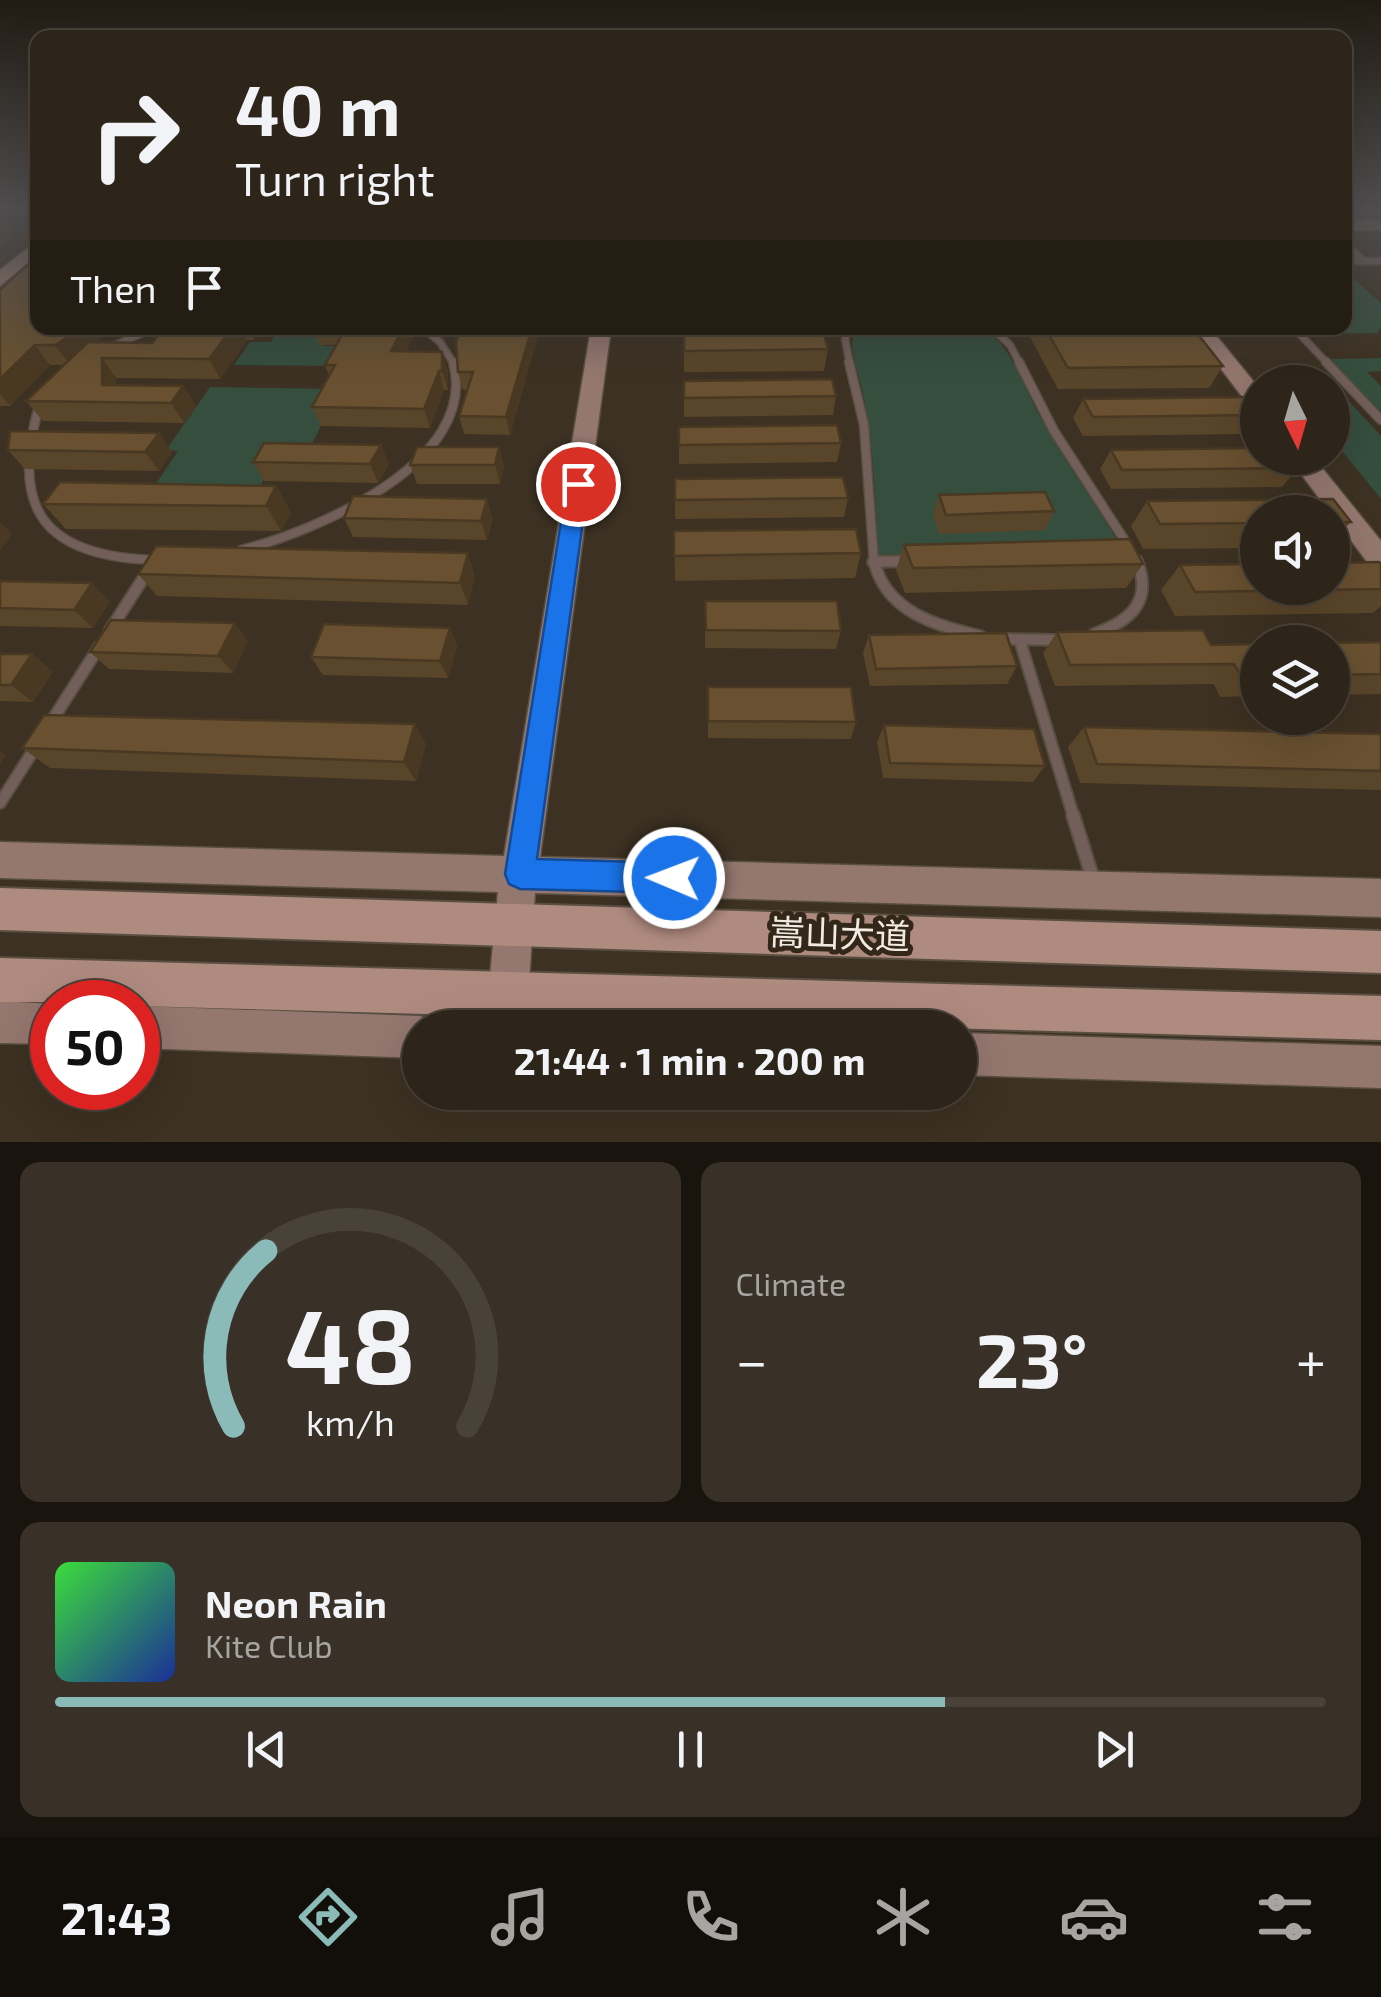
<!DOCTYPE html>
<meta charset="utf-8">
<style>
:root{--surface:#2d251a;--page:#393127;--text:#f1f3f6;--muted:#a7a5a2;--line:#484239;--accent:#8bbbb9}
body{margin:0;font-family:"Exo 2","Noto Sans SC",sans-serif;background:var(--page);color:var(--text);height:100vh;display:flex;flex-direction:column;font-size:38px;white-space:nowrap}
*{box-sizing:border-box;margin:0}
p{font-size:32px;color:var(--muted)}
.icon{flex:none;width:55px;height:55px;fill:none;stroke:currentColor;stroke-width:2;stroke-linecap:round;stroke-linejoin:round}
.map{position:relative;height:1142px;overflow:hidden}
.side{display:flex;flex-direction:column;gap:20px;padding:20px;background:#19140e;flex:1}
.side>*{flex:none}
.guide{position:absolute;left:30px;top:30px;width:1322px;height:305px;border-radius:20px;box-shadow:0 10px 40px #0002,0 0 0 2px var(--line);background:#2d251a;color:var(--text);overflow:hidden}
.needle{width:65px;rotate:175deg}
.buttons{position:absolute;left:1240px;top:365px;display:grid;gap:20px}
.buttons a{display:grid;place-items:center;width:110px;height:110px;border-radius:50%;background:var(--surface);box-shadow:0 10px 40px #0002,0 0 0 2px var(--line);font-size:50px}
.speed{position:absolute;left:30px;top:980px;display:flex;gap:20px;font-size:50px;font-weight:700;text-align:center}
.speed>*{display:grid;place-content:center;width:130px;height:130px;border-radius:50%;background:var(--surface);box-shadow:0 10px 40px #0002,0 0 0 2px var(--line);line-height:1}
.speed .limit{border:15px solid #d22;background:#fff;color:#111}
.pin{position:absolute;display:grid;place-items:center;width:85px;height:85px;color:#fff;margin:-42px;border:5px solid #fff;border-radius:50%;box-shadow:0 2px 10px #0007}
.me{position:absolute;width:110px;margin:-55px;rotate:271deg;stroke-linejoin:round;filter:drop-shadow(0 0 8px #0008)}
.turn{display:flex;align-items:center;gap:35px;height:210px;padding:0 40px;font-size:45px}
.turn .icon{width:130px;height:130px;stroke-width:2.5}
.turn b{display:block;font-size:70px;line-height:85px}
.then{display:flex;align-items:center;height:95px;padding:0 40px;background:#0003;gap:20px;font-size:38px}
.big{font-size:75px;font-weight:700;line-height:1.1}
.side .widget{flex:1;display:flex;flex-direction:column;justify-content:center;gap:15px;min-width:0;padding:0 35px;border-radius:20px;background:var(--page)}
.side .dial{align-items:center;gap:0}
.dial svg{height:260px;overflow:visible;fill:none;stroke:var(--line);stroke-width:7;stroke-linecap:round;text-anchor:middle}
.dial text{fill:var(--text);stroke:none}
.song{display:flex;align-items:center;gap:30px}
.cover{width:120px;height:120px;border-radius:15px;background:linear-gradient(135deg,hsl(120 70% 55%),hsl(230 70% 35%))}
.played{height:10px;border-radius:5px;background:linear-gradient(90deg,var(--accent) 70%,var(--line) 70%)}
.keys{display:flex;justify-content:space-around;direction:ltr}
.heat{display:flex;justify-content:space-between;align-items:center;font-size:55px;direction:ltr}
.side .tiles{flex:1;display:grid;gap:20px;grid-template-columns:1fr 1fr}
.widget:last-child{grid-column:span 2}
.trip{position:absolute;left:402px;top:1010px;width:575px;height:100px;border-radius:50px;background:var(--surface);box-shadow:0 10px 40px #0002,0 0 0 2px var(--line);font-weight:700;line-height:100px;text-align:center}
.tab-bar{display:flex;height:160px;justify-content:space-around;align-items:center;background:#120f0a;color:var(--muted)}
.tab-bar .icon{width:70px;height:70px}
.tab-bar .on{color:var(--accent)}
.tab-bar b{font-size:45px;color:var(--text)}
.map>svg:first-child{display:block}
</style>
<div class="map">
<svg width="1381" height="1142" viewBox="0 0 1381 1142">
<rect width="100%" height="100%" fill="#3c3122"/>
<g fill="#354e3e">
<polygon points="1345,271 1381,303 1381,327 1377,333 1313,334 1307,328 1345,328"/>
<polygon points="280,328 331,328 322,346 358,346 348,366 234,365 250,342 271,342"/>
<path d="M857 328 917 331 983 328C1014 348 1023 387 1041 418 1066 464 1098 505 1123 551L878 555C875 496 874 439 860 381 856 365 847 342 857 328Z"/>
<polygon points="1381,358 1381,371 1367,372 1381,386 1381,410 1378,410 1329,359"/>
<polygon points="1332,383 1381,436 1381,499 1333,440"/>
<polygon points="210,387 340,389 304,459 275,459 250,505 143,503 178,451 166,450"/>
</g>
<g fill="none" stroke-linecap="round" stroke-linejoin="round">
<g stroke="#594f41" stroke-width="9">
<g id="lane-far3">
<polyline points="1345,244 1364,261"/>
<polyline points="1345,261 1381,261"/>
<polyline points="423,328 440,342 454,364"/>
<polyline points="850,328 845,339 850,364"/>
<polyline points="992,328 1010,345 1020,364"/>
<polyline points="1294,328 1328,364"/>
<polyline points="111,347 154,328"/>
</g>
</g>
<g stroke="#594f41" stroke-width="11">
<g id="lane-far2">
<polyline points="849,362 864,425 874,563"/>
<polyline points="1019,362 1054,431 1129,547"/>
<polyline points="1326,362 1381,420"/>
<path d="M40 403C8 510 45 557 156 560"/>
<path d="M241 550C314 532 481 462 453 362"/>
<polyline points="873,562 907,561"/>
</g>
</g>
<g stroke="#594f41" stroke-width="14">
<g id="lane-far1">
<path d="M874 561C886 612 935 625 980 636"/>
<polyline points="873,562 907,561"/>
<polyline points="110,630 148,571"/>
<path d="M1094 634C1131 621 1153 601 1137 561"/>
<polyline points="1000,639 1059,640"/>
<polyline points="1020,641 1074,818"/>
<polyline points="51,722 99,647"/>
<polyline points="0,803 35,748"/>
</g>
</g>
<g stroke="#594f41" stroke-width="16">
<polyline id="lane" points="1073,815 1094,882"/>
</g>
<g stroke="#594f41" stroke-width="3">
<g id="secondary">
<rect x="1345" y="220" width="36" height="10"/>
<polygon points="38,240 38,255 0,286 0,270"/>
<polygon points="591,328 611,328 540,857 1381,879 1381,917 535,893 528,997 522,1011 508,1017 494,1011 488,997 498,892 0,878 0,842 504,856"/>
<polygon points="1190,328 1210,328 1258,387 1258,409 1250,407"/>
<polygon points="1289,458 1314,458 1381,541 1381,570 1371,567"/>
<polygon points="0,1001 52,1004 52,1044 0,1043"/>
<polygon points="138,1006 420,1016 435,1022 437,1028 420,1028 420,1058 138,1048"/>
<polygon points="960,1033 1381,1046 1381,1088 960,1075"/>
</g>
</g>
<g stroke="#594f41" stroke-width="4">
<g id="primary">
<polygon points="0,888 1381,931 1381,973 0,930"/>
<polygon points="0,958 1381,996 1381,1040 138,1006 138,1002 0,1002"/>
</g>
</g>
<use href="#lane-far3" stroke="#725f5a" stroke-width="6"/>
<use href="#lane-far2" stroke="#725f5a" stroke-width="8"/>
<use href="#lane-far1" stroke="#725f5a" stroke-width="10"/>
<use href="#lane" stroke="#725f5a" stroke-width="12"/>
<use href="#secondary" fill="#94776f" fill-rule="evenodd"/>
<use href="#primary" fill="#af8a7f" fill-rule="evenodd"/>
</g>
<g fill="#594529">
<polygon points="0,290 38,328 119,328 116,331 107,331 96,342 152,343 165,328 263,328 254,340 247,340 220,379 116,378 116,385 183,386 196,406 184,423 43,421 26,401 64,365 50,365 10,406 0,406"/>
<polygon points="313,328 413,328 415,333 406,351 448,371 448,390 444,390 430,428 321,426 312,407 329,375 325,365 336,345 320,345"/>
<polygon points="540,328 510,435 464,434 459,416 467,390 463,390 458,372"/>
<polygon points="684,328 828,349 824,371 684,372"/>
<polygon points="1025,328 1193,328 1223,366 1209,388 1058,389"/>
<polygon points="684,381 836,396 833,415 684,417"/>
<polygon points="1083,399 1257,415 1243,434 1083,436 1073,418"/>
<polygon points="679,427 841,443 837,462 679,464"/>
<polygon points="159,433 172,452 159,471 25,469 8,450"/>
<polygon points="381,445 389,464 378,483 264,481 253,462"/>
<polygon points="1111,450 1298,468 1282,487 1111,489 1100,469"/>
<polygon points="410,465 504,466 500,484 417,484"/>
<polygon points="675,479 848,498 844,517 675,519"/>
<polygon points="276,486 291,512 281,531 66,529 43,504"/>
<polygon points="939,495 1054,511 1045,530 939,534 933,514"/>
<polygon points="1333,499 1351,522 1332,541 1332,512 1258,512 1258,548 1143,549 1131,526 1147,501"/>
<polygon points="344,518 493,518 487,540 353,537"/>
<polygon points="674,531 861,553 855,578 675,581"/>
<polygon points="904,545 1143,564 1126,588 905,593 896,570"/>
<polygon points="1381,564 1381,606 1373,613 1175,616 1161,590 1180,565"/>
<polygon points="138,574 475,576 468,605 157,596"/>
<polygon points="0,581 110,601 93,628 0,626"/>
<polygon points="705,601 841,631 836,649 705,648"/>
<polygon points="450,628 457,646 448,678 323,675 311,657"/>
<polygon points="1057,632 1211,645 1258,644 1258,696 1220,697 1214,684 1055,686 1043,653"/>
<polygon points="869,635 1017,666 1007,684 870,686 863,653"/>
<polygon points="248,641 233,673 109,669 90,652"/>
<polygon points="1381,642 1381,694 1332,695 1332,643"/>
<polygon points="0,654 32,654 53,672 33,702 0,701"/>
<polygon points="708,687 856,722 851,739 708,738"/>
<polygon points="884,725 1045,766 1033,782 883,778 877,742"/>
<polygon points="1084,727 1381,734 1381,790 1080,783 1068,747"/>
<polygon points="426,744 416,781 50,768 22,748"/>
</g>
<g fill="#493822">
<polygon points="2,219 14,237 0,250 0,220"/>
<polygon points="78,328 105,328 107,331 85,355 70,365 55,345"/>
<polygon points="232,328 241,328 247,340 220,379 209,359"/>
<polygon points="248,328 263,328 254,340"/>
<polygon points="403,328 413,328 415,333 398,370 391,351"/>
<polygon points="532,328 540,328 510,435 506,417"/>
<polygon points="35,345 50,365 10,406 0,394 0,379"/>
<polygon points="442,352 448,371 448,390 442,371"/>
<polygon points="102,358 116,378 116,402 102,385"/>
<polygon points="439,371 444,390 430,428 424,409"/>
<polygon points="183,386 196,406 184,423 171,403"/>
<polygon points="159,433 172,452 159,471 145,452"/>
<polygon points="381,445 389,464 378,483 370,464"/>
<polygon points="499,447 504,466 500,484 495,465"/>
<polygon points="276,486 291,512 281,531 266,506"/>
<polygon points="487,499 493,518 487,540 481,521"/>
<polygon points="0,522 13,534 0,551"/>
<polygon points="468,553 475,576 468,605 460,583"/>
<polygon points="92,583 110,601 93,628 74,610"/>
<polygon points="235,623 248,641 233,673 218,656"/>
<polygon points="450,628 457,646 448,678 440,661"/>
<polygon points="32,654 53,672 33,702 11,685"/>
<polygon points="415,724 426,744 416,781 404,762"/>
<polygon points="0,751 6,755 0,764"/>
</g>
<g fill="#685030" stroke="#493822" stroke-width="2.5">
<polygon points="38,255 38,328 78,328 71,335 55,345 35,345 0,379 0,290"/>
<polygon points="165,328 232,328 209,359 102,358 102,385 183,386 171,403 26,401 88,342 152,343"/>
<polygon points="346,328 403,328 391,351 442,352 442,371 439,371 424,409 312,407 335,365 325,365"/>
<polygon points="461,328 532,328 506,417 459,416 473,372 458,372 456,342"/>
<polygon points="684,328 822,328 828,349 684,351"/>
<polygon points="1045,328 1193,328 1223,366 1068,368"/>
<polygon points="832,379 836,396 684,398 684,381"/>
<polygon points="1244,397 1257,415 1093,417 1083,399"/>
<polygon points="837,425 841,443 679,445 679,427"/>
<polygon points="10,431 159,433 145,452 8,450"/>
<polygon points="264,443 381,445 370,464 253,462"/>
<polygon points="417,447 499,447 495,465 410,465"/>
<polygon points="1258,448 1258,458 1290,458 1298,468 1122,470 1111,450"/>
<polygon points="843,477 848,498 675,500 675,479"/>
<polygon points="60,482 276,486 266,506 43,504"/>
<polygon points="1045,492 1054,511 946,515 939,495"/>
<polygon points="353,496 487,499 481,521 344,518"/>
<polygon points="1333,499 1351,522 1332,522 1332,512 1258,512 1258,523 1160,524 1147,501"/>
<polygon points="856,529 861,553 674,556 674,531"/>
<polygon points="1130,539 1143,564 913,568 904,545"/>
<polygon points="156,546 468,553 460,583 138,574"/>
<polygon points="1379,562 1381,564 1381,589 1195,592 1180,565 1258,564 1258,588 1332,588 1332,563"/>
<polygon points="0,581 92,583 74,610 0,608"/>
<polygon points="705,601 837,601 841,631 706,630"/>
<polygon points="111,620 235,623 218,656 90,652"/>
<polygon points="324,624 450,628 440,661 311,657"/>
<polygon points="1203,630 1211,645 1258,644 1258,676 1241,676 1234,664 1070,665 1057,632"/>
<polygon points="1006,633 1017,666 876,669 869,635"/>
<polygon points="1381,642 1381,674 1332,675 1332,643"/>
<polygon points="0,654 32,654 11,685 0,685"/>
<polygon points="708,687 851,687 856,722 708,721"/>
<polygon points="44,715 415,724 404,762 22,748"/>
<polygon points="884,725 1034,729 1045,766 890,763"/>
<polygon points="1084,727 1381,734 1381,771 1097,764"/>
</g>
<linearGradient id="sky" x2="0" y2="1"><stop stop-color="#211b13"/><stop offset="0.57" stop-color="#504e4f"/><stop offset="1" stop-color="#504e4f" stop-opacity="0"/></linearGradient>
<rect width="1381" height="368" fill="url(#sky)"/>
<polygon fill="#1a73e8" stroke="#114b97" stroke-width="2.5" points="578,476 588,484 537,859 674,863 684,867 689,878 684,888 674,893 520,889 509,884 505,874 567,484"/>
<g text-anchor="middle" stroke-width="10" stroke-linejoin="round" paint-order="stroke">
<g font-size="35" fill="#f1eae1" stroke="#322719">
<text transform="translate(840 935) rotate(2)" y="12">嵩山大道</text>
</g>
</g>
</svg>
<div class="buttons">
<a><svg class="needle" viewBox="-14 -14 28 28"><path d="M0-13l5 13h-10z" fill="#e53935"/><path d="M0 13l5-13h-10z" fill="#a7a5a2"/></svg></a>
<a><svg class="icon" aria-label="sound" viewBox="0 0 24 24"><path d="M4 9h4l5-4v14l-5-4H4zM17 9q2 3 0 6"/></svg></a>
<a><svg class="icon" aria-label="layers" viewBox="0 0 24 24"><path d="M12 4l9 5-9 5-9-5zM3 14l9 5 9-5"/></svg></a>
</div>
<div class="speed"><div class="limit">50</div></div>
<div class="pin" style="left:578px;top:484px;background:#d93025"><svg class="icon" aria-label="arrive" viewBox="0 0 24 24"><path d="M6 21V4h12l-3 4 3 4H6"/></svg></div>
<svg class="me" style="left:674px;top:878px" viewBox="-20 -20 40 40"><circle r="17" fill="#1a73e8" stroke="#fff" stroke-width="3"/><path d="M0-11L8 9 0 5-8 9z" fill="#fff"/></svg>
<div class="trip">21:44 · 1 min · 200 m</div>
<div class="guide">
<div class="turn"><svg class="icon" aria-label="right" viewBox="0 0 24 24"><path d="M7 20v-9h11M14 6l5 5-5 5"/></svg><div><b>40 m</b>Turn right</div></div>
<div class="then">Then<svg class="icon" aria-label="arrive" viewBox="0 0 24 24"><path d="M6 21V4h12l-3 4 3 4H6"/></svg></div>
</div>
</div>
<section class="side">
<div class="tiles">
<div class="widget dial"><svg viewBox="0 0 100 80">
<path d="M14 69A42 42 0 1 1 86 69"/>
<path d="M14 69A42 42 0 0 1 24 15" stroke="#8bbbb9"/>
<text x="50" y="56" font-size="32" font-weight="700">48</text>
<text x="50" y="72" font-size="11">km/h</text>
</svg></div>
<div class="widget"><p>Climate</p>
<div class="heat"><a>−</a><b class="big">23°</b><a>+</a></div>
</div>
<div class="widget">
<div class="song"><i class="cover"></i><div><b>Neon Rain</b><p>Kite Club</p></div></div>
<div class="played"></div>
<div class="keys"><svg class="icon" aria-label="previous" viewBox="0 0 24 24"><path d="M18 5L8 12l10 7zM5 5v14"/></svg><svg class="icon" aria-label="pause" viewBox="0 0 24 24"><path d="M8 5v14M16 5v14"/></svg><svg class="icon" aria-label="next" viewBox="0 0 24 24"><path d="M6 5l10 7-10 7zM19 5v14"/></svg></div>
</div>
</div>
</section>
<nav class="tab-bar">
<b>21:43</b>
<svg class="icon on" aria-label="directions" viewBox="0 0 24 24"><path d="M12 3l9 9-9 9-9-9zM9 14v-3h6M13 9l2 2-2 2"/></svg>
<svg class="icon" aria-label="music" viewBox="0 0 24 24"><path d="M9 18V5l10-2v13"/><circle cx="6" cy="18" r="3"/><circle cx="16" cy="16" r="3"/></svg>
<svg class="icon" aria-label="phone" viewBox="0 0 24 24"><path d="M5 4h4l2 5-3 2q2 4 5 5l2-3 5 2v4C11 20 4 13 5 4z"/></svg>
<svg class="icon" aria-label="climate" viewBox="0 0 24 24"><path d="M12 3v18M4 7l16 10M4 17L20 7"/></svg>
<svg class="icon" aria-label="car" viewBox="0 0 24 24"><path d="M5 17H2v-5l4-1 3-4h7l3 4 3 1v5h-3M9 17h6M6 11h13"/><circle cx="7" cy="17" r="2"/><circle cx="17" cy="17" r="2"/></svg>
<svg class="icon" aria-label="filters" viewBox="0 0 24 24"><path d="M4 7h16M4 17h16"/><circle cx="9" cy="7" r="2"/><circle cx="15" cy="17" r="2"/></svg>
</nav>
